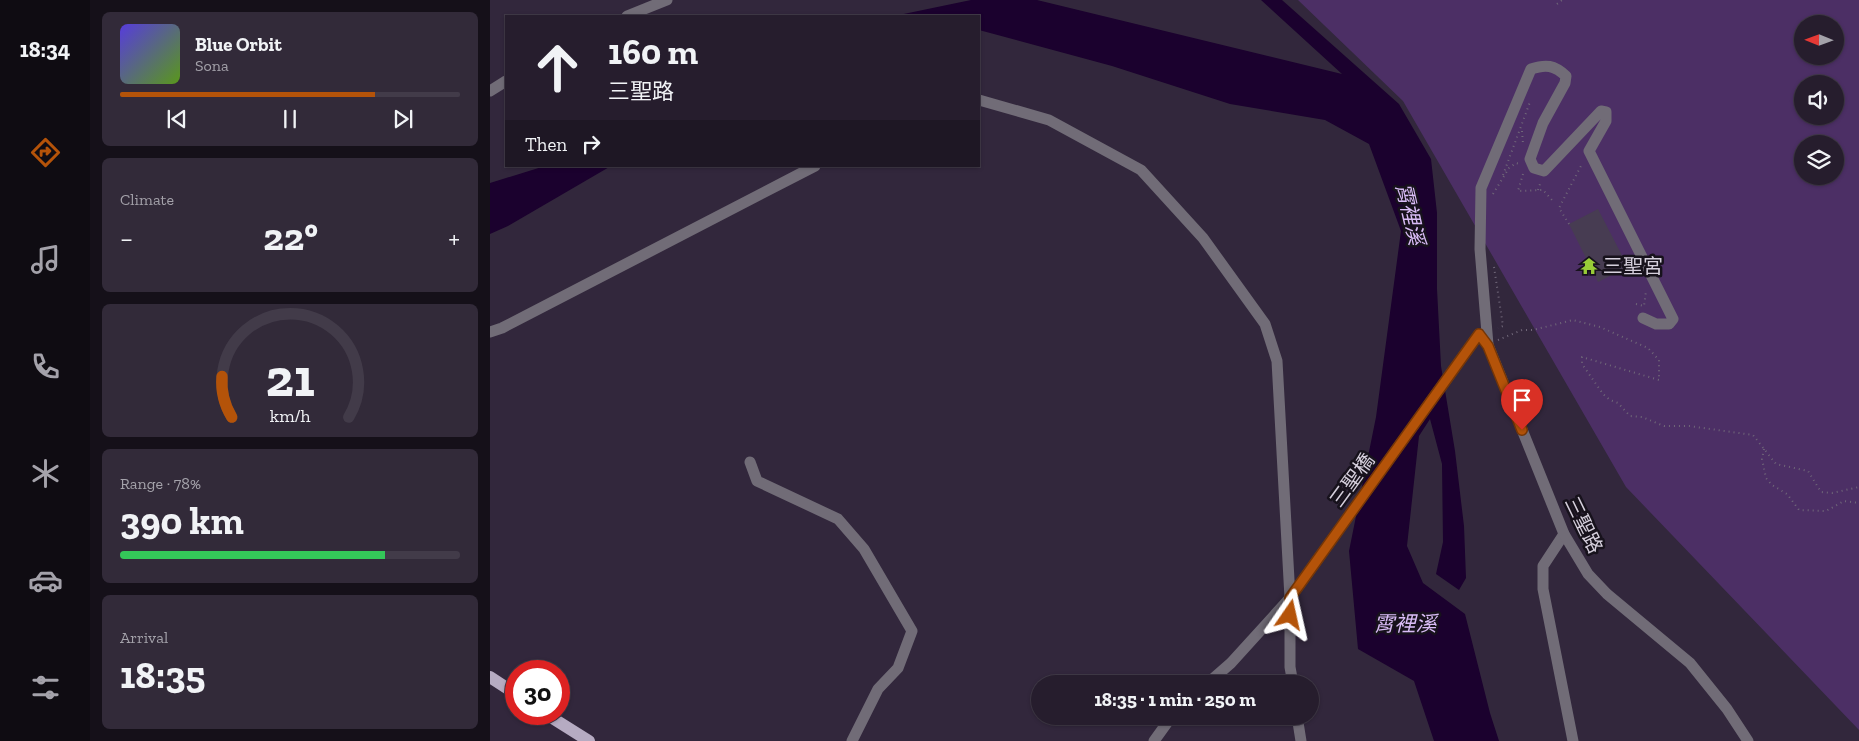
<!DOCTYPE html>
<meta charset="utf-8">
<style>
:root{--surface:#261d2d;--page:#322a39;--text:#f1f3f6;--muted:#a4a2aa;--line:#423b49;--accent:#b45309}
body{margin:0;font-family:"Zilla Slab","Noto Sans TC",serif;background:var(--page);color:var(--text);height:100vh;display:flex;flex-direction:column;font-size:19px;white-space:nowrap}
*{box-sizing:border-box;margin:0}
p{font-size:16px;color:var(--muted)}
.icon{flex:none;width:28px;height:28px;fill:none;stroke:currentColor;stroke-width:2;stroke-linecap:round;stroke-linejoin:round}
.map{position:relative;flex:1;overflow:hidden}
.side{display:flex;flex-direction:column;gap:12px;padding:12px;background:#151019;width:400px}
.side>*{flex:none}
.top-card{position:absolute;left:15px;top:15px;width:475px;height:152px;border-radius:0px;box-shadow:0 1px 4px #0004,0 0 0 1px var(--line);background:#261d2d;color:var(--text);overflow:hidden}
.needle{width:32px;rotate:271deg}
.buttons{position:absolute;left:1304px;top:15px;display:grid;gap:10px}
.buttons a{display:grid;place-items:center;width:50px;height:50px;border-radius:50%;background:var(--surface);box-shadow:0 1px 4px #0004,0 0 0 1px var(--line);font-size:25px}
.speed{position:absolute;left:15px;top:660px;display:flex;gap:10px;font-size:25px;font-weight:700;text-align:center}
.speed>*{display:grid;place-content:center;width:65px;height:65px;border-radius:50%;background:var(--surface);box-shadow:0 1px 4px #0004,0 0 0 1px var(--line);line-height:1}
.speed .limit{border:8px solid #d22;background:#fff;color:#111}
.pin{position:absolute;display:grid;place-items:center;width:42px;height:42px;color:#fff;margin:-51px -21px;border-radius:50% 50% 50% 0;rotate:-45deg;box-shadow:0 0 5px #0007}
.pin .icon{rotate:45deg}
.me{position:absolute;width:55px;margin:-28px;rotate:11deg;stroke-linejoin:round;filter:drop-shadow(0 0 4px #0008)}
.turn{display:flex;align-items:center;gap:18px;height:105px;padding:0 20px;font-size:22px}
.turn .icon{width:65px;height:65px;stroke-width:2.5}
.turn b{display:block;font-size:35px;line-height:42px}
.then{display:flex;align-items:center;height:48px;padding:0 20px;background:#0003;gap:10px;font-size:19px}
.big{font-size:38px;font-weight:700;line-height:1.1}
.side .widget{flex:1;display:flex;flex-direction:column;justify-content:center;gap:8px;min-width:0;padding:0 18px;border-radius:8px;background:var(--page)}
.side .dial{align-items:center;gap:0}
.dial svg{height:130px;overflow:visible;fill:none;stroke:var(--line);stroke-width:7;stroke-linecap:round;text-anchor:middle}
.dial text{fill:var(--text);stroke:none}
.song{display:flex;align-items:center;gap:15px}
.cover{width:60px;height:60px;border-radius:8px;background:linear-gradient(135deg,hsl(250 70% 55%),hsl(90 70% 35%))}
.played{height:5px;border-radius:2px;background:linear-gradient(90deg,var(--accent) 75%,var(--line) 75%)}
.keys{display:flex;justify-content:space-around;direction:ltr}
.heat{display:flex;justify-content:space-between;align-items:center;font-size:28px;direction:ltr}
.charge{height:8px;border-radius:4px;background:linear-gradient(90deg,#34c759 78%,var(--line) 0)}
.trip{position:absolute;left:541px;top:675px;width:288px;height:50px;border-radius:25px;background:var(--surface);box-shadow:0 1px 4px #0004,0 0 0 1px var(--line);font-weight:700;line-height:50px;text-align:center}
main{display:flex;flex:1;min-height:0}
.tab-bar{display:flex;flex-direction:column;width:90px;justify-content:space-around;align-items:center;background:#0f0c12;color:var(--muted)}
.tab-bar .icon{width:35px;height:35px}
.tab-bar .selected{color:var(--accent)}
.tab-bar b{font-size:22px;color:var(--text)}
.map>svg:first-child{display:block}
</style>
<main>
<nav class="tab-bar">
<b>18:34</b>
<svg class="icon selected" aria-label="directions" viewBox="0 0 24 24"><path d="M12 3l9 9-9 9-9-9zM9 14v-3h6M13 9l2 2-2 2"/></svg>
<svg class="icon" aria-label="music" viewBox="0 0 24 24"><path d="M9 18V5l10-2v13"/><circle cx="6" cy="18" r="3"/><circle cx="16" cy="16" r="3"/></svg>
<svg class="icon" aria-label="phone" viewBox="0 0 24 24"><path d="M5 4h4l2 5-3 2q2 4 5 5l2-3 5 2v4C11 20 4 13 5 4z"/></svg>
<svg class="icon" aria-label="climate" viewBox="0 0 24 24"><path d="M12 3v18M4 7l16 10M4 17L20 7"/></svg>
<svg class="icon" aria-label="car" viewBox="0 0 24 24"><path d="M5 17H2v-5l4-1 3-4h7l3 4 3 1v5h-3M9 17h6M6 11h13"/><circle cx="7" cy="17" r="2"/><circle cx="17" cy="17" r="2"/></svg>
<svg class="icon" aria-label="filters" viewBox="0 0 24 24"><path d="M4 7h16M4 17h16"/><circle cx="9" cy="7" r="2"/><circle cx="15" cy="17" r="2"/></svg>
</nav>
<section class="side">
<div class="widget">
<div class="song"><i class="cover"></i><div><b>Blue Orbit</b><p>Sona</p></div></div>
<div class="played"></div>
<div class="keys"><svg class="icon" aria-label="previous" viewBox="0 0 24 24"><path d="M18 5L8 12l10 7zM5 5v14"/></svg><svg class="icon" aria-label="pause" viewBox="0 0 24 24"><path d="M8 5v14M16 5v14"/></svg><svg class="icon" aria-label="next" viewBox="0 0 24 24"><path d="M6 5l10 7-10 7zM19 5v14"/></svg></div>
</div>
<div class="widget"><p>Climate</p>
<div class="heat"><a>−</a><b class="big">22°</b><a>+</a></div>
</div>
<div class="widget dial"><svg viewBox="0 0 100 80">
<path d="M14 69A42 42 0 1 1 86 69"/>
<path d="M14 69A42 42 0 0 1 8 44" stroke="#b45309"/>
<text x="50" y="56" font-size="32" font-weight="700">21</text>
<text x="50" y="72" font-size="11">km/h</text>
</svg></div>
<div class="widget"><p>Range · 78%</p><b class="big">390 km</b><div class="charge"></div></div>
<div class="widget"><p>Arrival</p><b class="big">18:35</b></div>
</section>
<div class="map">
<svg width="1369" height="741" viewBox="0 0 1369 741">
<rect width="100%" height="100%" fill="#32273c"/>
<path fill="#4c2f65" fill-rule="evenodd" d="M808 0H1369V730L1136 487 913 101ZM1312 24H1345V56H1312ZM1312 84H1345V116H1312ZM1312 144H1345V176H1312Z"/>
<g fill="#1b012e">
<polygon points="481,0 547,0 852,74 771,0 792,0 909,104 941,159 947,213 947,289 951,366 965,451 974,526 976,578 969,590 946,574 953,542 952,464 940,419 929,436 917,546 933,583 975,614 1000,713 1009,741 944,741 924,681 868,649 859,551 886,417 911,231 879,144 835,120 740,104 622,66 489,30 489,16 404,16"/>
<polygon points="55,166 121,166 18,226 0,234 0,183"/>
</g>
<polygon fill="#473c52" points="1108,209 1138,267 1108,282 1079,224"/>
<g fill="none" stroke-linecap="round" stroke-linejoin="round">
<g stroke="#706779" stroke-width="2" stroke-dasharray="1 4" stroke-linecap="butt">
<polyline points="1067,4 1072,0"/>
<polyline points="1032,131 1033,144"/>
<polyline points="1033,174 1028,191 1053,190 1062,200"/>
<polyline points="1013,175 1040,102"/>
<polyline points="1048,190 1051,181"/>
<polyline points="1003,194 1019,168 1026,163 1030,164"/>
<polyline points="1079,224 1069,208 1092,164"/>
<polyline points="1004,267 1013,326 1008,328"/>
<polyline points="1146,304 1154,306 1156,291"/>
<polyline points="1008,340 1032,330 1043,330 1083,320 1110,327 1158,348 1169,360 1169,380 1092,357 1092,364 1113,394 1120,400 1128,403 1140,416 1152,417 1174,426 1199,426 1263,435 1286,464 1318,471 1331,492 1342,493 1369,487"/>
<polyline points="1274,449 1272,459 1276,478 1282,485 1297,494 1309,510 1336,511 1354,501 1369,503"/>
</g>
<g stroke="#716c77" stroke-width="11">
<polyline points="137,16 177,0"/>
<polyline points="0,91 16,81"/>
<polyline points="489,100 559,120 651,170 713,238 775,324 787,361 800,598 800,667 803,684"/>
<polyline points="0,332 12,328 325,166"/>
<path d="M998 345 990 249 991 188 1041 69C1056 64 1064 65 1076 76L1075 83 1053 123 1040 159 1044 168 1054 171 1111 111 1116 112V121L1099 151 1183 319 1179 324H1166L1153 318"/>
<polyline points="260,462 267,481 348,519 374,549 422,631 408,668 388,689 362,741"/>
<polyline points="1074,534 1053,566 1053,589 1083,741"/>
<polyline points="717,684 741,663 800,598 989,334 998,345 1074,534 1098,574 1117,594 1200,663 1237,709 1258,741"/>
<polyline points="807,716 811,741"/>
<polyline points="664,741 682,716"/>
</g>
<g stroke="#b6abc2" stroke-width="12">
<polyline points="0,677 26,694"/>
<polyline points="56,714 99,741"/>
</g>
</g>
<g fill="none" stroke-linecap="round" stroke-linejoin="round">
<g stroke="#753606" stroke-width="12">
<polyline id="route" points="800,615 800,598 989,334 998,346 1032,430"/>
</g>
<use href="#route" stroke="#b45309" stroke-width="9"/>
</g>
<defs>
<g id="temple-bare" transform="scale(1.35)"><path d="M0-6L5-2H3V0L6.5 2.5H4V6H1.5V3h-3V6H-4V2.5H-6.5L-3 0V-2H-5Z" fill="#98cb38" stroke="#17121c" stroke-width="2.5" paint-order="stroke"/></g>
</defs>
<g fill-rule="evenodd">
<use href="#temple-bare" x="1099" y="266"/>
</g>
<g text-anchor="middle" stroke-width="5" stroke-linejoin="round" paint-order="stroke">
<g font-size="20" fill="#d5cfdc" stroke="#17121c" text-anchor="start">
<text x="1113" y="273">三聖宮</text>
</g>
<g font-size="20" fill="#d5cfdc" stroke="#17121c">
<text transform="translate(862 480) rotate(-54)" y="7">三聖橋</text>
<text transform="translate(1094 525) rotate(64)" y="7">三聖路</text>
</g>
<g font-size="21" font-style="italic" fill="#d9bcf6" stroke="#17121c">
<text transform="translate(920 214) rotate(77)" y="7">霄裡溪</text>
<text x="915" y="631">霄裡溪</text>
</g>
</g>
</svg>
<div class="buttons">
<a><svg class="needle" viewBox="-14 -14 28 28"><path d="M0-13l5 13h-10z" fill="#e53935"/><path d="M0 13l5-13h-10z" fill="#a4a2aa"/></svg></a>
<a><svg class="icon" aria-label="sound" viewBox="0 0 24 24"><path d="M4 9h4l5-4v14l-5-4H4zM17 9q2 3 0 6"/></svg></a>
<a><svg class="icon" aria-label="layers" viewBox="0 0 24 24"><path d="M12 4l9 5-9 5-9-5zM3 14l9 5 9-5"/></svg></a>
</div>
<div class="speed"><div class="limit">30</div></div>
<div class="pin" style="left:1032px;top:430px;background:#d93025"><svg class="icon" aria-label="arrive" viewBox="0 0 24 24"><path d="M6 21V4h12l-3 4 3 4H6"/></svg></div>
<svg class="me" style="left:800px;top:615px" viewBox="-20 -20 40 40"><path d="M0-17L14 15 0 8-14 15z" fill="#b45309" stroke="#fff" stroke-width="4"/></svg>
<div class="trip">18:35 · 1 min · 250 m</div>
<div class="top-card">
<div class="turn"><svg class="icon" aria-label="ahead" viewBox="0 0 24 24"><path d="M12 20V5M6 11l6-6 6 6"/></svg><div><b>160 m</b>三聖路</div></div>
<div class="then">Then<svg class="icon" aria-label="right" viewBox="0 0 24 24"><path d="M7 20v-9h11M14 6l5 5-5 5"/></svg></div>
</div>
</div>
</main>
